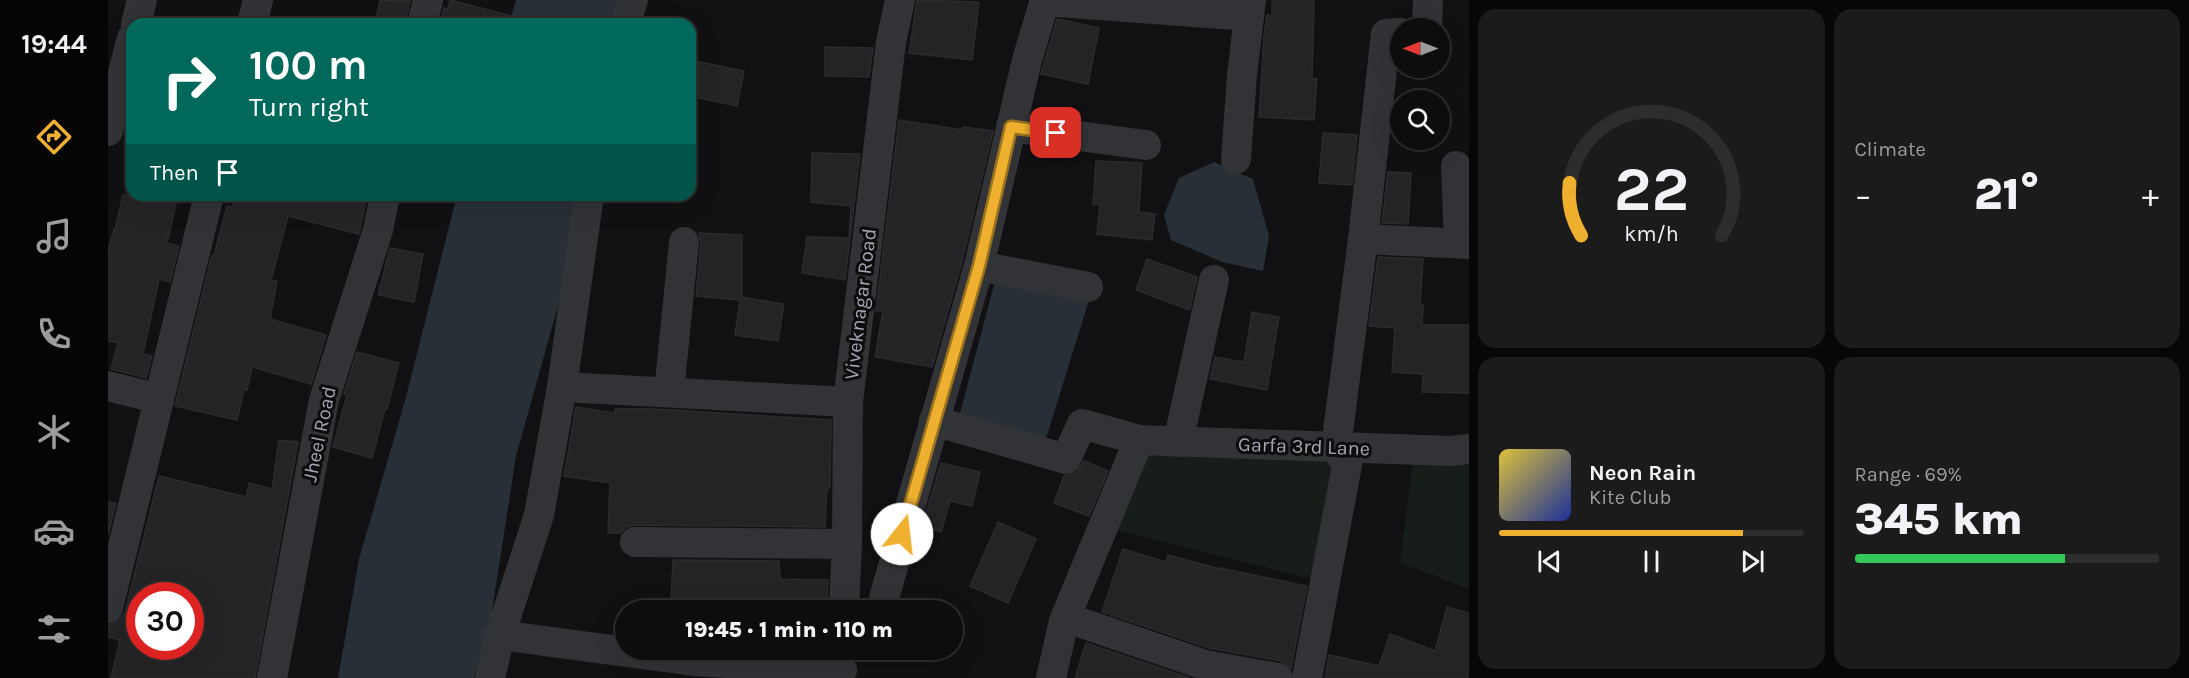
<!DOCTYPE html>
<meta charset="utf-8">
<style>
:root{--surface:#0d0d0e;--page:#1b1b1c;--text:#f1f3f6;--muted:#9a9c9e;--line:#2d2d2e;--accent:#eeb02e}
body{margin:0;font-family:Karla,sans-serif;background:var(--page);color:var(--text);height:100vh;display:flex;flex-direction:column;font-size:22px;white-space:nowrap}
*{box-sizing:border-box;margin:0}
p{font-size:20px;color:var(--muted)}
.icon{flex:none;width:33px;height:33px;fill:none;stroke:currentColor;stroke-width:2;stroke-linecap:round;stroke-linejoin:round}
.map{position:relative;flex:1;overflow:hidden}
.sheet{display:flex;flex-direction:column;gap:9px;padding:9px;background:#070708;width:720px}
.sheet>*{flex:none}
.guide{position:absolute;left:18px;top:18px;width:570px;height:183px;border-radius:18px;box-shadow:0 6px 24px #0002,0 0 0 2px var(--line);background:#00695c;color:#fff;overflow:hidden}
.needle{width:39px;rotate:270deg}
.buttons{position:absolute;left:1282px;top:18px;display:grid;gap:12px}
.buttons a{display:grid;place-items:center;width:60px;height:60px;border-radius:50%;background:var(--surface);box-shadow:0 6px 24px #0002,0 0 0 2px var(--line);font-size:30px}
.speed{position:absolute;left:18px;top:582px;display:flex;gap:12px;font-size:30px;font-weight:700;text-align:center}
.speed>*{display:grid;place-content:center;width:78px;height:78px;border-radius:50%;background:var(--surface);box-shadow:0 6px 24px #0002,0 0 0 2px var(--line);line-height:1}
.speed .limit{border:9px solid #d22;background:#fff;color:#111}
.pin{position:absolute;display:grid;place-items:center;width:51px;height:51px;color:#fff;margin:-26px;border-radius:12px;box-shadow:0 3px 9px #0006}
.me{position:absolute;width:66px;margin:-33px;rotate:16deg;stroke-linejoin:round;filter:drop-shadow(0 0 4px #0008)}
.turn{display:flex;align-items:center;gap:21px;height:126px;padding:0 24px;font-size:27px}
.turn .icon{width:78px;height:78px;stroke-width:2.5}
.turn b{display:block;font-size:42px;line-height:51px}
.then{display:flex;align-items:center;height:57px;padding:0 24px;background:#0003;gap:12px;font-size:22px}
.big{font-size:45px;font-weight:800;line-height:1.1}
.sheet .tile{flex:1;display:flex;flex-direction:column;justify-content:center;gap:9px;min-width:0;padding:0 21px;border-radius:18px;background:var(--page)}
.sheet .dial{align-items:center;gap:0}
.dial svg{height:156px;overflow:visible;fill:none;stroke:var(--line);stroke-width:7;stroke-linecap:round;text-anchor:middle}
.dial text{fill:var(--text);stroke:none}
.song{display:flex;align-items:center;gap:18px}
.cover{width:72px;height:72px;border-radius:9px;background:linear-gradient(135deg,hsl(50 70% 55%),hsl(230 70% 35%))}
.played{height:6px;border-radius:3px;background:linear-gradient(90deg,var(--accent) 80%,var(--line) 80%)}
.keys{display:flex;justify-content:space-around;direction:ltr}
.heat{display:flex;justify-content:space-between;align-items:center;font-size:33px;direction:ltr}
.charge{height:9px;border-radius:4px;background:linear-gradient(90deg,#34c759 69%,var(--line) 0)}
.sheet .tiles{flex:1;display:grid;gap:9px;grid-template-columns:repeat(2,1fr)}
.trip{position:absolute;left:507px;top:600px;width:348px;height:60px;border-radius:30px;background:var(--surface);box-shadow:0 6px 24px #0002,0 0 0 2px var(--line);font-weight:800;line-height:60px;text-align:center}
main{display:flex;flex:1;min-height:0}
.menu{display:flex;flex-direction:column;width:108px;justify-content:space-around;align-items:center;background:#050506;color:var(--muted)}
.menu .icon{width:42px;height:42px}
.menu .current{color:var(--accent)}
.menu b{font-size:27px;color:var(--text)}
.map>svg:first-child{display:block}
</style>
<main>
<nav class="menu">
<b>19:44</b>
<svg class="icon current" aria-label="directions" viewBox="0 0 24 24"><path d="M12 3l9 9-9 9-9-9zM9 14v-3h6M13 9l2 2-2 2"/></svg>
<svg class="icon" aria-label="music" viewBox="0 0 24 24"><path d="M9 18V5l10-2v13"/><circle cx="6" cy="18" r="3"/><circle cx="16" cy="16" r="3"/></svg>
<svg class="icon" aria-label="phone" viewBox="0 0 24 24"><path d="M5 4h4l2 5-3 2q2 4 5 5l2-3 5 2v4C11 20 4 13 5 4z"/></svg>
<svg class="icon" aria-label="climate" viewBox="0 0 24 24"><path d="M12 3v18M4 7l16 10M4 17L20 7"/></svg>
<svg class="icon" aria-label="car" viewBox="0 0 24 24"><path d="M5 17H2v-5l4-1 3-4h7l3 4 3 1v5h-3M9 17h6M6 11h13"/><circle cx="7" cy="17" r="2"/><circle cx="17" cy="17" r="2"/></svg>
<svg class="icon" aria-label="filters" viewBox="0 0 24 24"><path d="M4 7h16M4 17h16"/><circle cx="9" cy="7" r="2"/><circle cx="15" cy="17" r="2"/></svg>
</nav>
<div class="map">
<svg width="1361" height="678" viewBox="0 0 1361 678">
<rect width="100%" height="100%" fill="#111113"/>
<g fill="#171d18">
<polygon points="1033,448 1218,452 1233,468 1216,582 1002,528"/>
<polygon points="1361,457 1361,589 1292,563 1305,460"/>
</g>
<g fill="#282f36">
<polygon points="408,0 513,0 505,24 401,24"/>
<polygon points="1106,162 1145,179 1161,236 1155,271 1114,262 1063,240 1056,215 1071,178"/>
<polygon points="349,195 480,195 478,206 408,456 382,624 366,678 230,678 251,559 298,397"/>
<polygon points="887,281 982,297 937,442 851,417"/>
</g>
<g fill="#242427" stroke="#2b2b2f" stroke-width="1.5" fill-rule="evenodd">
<polygon points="272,0 302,1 297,24 267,24"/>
<polygon points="342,0 404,16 403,24 332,24 336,8 340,9"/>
<polygon points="809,0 871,2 864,60 801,53"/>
<polygon points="1164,0 1206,0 1204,79 1209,79 1206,120 1151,117 1156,35 1159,15 1164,16"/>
<polygon points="949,19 991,28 980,84 933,74"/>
<polygon points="717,47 765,48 761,77 717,76"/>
<polygon points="587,61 636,71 629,106 582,96 582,83"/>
<polygon points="791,120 854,130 855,127 885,131 854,262 824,367 767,357 775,311 768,311"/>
<polygon points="1215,133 1249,135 1244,185 1211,183"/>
<polygon points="704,153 752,154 737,280 694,273 699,237 741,238 743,206 703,202"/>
<polygon points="988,161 1034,163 1031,212 1047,214 1044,240 989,234 992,204 985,204"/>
<polygon points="1280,172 1303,173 1300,224 1274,223"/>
<polygon points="15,195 70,195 59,243 71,246 62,282 51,279 35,354 44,356 38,378 3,369 10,343 0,341 0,251 6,229 7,230"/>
<polygon points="127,195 259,195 251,234 180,216 163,280 169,281 162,319 218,335 203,384 144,367 139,390 136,389 129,420 67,406 104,255 106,256 119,206 124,207"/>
<polygon points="591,233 634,235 634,297 676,304 670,341 627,335 632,300 588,296 593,244"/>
<polygon points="282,248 315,254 306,302 270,295"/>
<polygon points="1270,257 1315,259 1312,304 1315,305 1314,325 1361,325 1361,393 1314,392 1315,374 1284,372 1287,328 1261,326"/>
<polygon points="1039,259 1089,277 1082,310 1028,290"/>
<polygon points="1144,312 1171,317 1159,390 1102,379 1107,357 1136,362"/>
<polygon points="249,352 291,363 279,409 277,409 264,458 225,447 239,395 236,394"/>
<polygon points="468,407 507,413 507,409 546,409 723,420 722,488 719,488 717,527 527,525 518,527 512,533 500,533 502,483 456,476"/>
<path d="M171 440 190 442 147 678H3L12 640 0 637V625L12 620 17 612 51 476 138 497 141 483 164 489ZM32 596H82V646H32Z"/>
<polygon points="976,461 1000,471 981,516 946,503 956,476 968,473"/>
<polygon points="833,463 872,472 864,506 842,501 833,532 814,526"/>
<polygon points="0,502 8,503 0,535"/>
<polygon points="890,522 928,539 900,603 862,586"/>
<polygon points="1015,549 1058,562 1060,555 1112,569 1112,568 1199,586 1183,668 1173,661 1101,648 994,612"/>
<polygon points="565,560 671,561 672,579 720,580 719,610 620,609 620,605 563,602"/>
<polygon points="1339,607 1361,613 1361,678 1217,678 1221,655 1271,666 1282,634 1327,651"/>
<polygon points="978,643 1082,678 967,678"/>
</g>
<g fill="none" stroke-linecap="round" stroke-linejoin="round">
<g stroke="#323337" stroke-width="30">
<polyline points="936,1 1141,16"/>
<polyline points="28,24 34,0"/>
<polyline points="144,24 150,0"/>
<polyline points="314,24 320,0"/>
<polyline points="517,24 525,0"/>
<polyline points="1319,28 1320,0"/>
<polyline points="903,127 1038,145"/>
<polyline points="0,131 24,38"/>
<polyline points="1128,159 1134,75 1143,0"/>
<polyline points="1348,166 1351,243"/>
<polyline points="1255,239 1361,244"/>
<polyline points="871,266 980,287"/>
<polyline points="0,386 51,399"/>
<polyline points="454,387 740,402"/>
<polyline points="561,392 576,242"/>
<polyline points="826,421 958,459 974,424 1031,440 1343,451 1361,449"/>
<polyline points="1070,442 1106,280"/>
<polyline points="527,542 739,544"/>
<polyline points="776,598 871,266 919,60 937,0"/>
<polyline points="0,608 101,195"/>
<polyline points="736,610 739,544 740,402 783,42 792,0"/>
<polyline points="959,618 1097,665 1170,678"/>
<polyline points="392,635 586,661 734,670"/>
<polyline points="164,678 216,400 270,230 277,195"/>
<polyline points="382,678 392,635 431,515 454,387 481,195"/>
<polyline points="943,678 956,621 1031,440"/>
<polyline points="1199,678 1239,465 1228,447 1255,239 1278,34 1293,33"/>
</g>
</g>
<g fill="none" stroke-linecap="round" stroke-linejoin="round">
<g stroke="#9b721e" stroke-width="15">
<polyline id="route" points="794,534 871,266 903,127 948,133"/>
</g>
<use href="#route" stroke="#eeb02e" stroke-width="10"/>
</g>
<g text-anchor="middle" stroke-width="6" stroke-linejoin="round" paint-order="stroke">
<g font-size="20" fill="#a3a7b3" stroke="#0c0c0d">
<text transform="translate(752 304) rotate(-83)" y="7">Viveknagar Road</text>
<text transform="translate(211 434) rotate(-78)" y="7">Jheel Road</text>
<text transform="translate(1196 446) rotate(2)" y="7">Garfa 3rd Lane</text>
</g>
</g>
</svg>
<div class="buttons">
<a><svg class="needle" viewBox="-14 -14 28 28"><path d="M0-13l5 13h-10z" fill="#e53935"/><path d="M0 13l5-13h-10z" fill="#9a9c9e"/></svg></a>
<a><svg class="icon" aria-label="search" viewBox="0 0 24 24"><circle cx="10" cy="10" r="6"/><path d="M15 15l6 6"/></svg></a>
</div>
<div class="speed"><div class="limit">30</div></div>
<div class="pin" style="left:948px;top:133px;background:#d93025"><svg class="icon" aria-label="arrive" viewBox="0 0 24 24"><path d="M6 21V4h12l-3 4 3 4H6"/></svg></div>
<svg class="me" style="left:794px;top:534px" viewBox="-20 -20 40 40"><circle r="19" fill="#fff"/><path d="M0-13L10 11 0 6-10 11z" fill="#eeb02e"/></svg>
<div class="trip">19:45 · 1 min · 110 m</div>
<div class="guide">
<div class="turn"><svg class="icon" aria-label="right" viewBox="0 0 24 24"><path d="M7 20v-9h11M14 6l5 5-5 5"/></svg><div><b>100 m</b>Turn right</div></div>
<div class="then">Then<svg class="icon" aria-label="arrive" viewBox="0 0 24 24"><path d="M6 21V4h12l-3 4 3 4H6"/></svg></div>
</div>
</div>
<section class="sheet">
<div class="tiles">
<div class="tile dial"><svg viewBox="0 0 100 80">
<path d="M14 69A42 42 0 1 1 86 69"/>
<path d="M14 69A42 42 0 0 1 8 42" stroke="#eeb02e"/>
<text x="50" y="56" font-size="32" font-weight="700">22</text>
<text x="50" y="72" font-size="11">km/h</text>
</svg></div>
<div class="tile"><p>Climate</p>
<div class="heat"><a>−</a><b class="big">21°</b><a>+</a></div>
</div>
<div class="tile">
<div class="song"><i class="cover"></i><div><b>Neon Rain</b><p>Kite Club</p></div></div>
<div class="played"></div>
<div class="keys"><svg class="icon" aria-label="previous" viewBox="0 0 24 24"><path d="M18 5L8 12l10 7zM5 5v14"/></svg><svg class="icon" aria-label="pause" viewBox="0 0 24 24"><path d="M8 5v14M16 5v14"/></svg><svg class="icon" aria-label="next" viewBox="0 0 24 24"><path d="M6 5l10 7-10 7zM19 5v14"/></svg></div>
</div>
<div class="tile"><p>Range · 69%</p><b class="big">345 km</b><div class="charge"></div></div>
</div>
</section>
</main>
